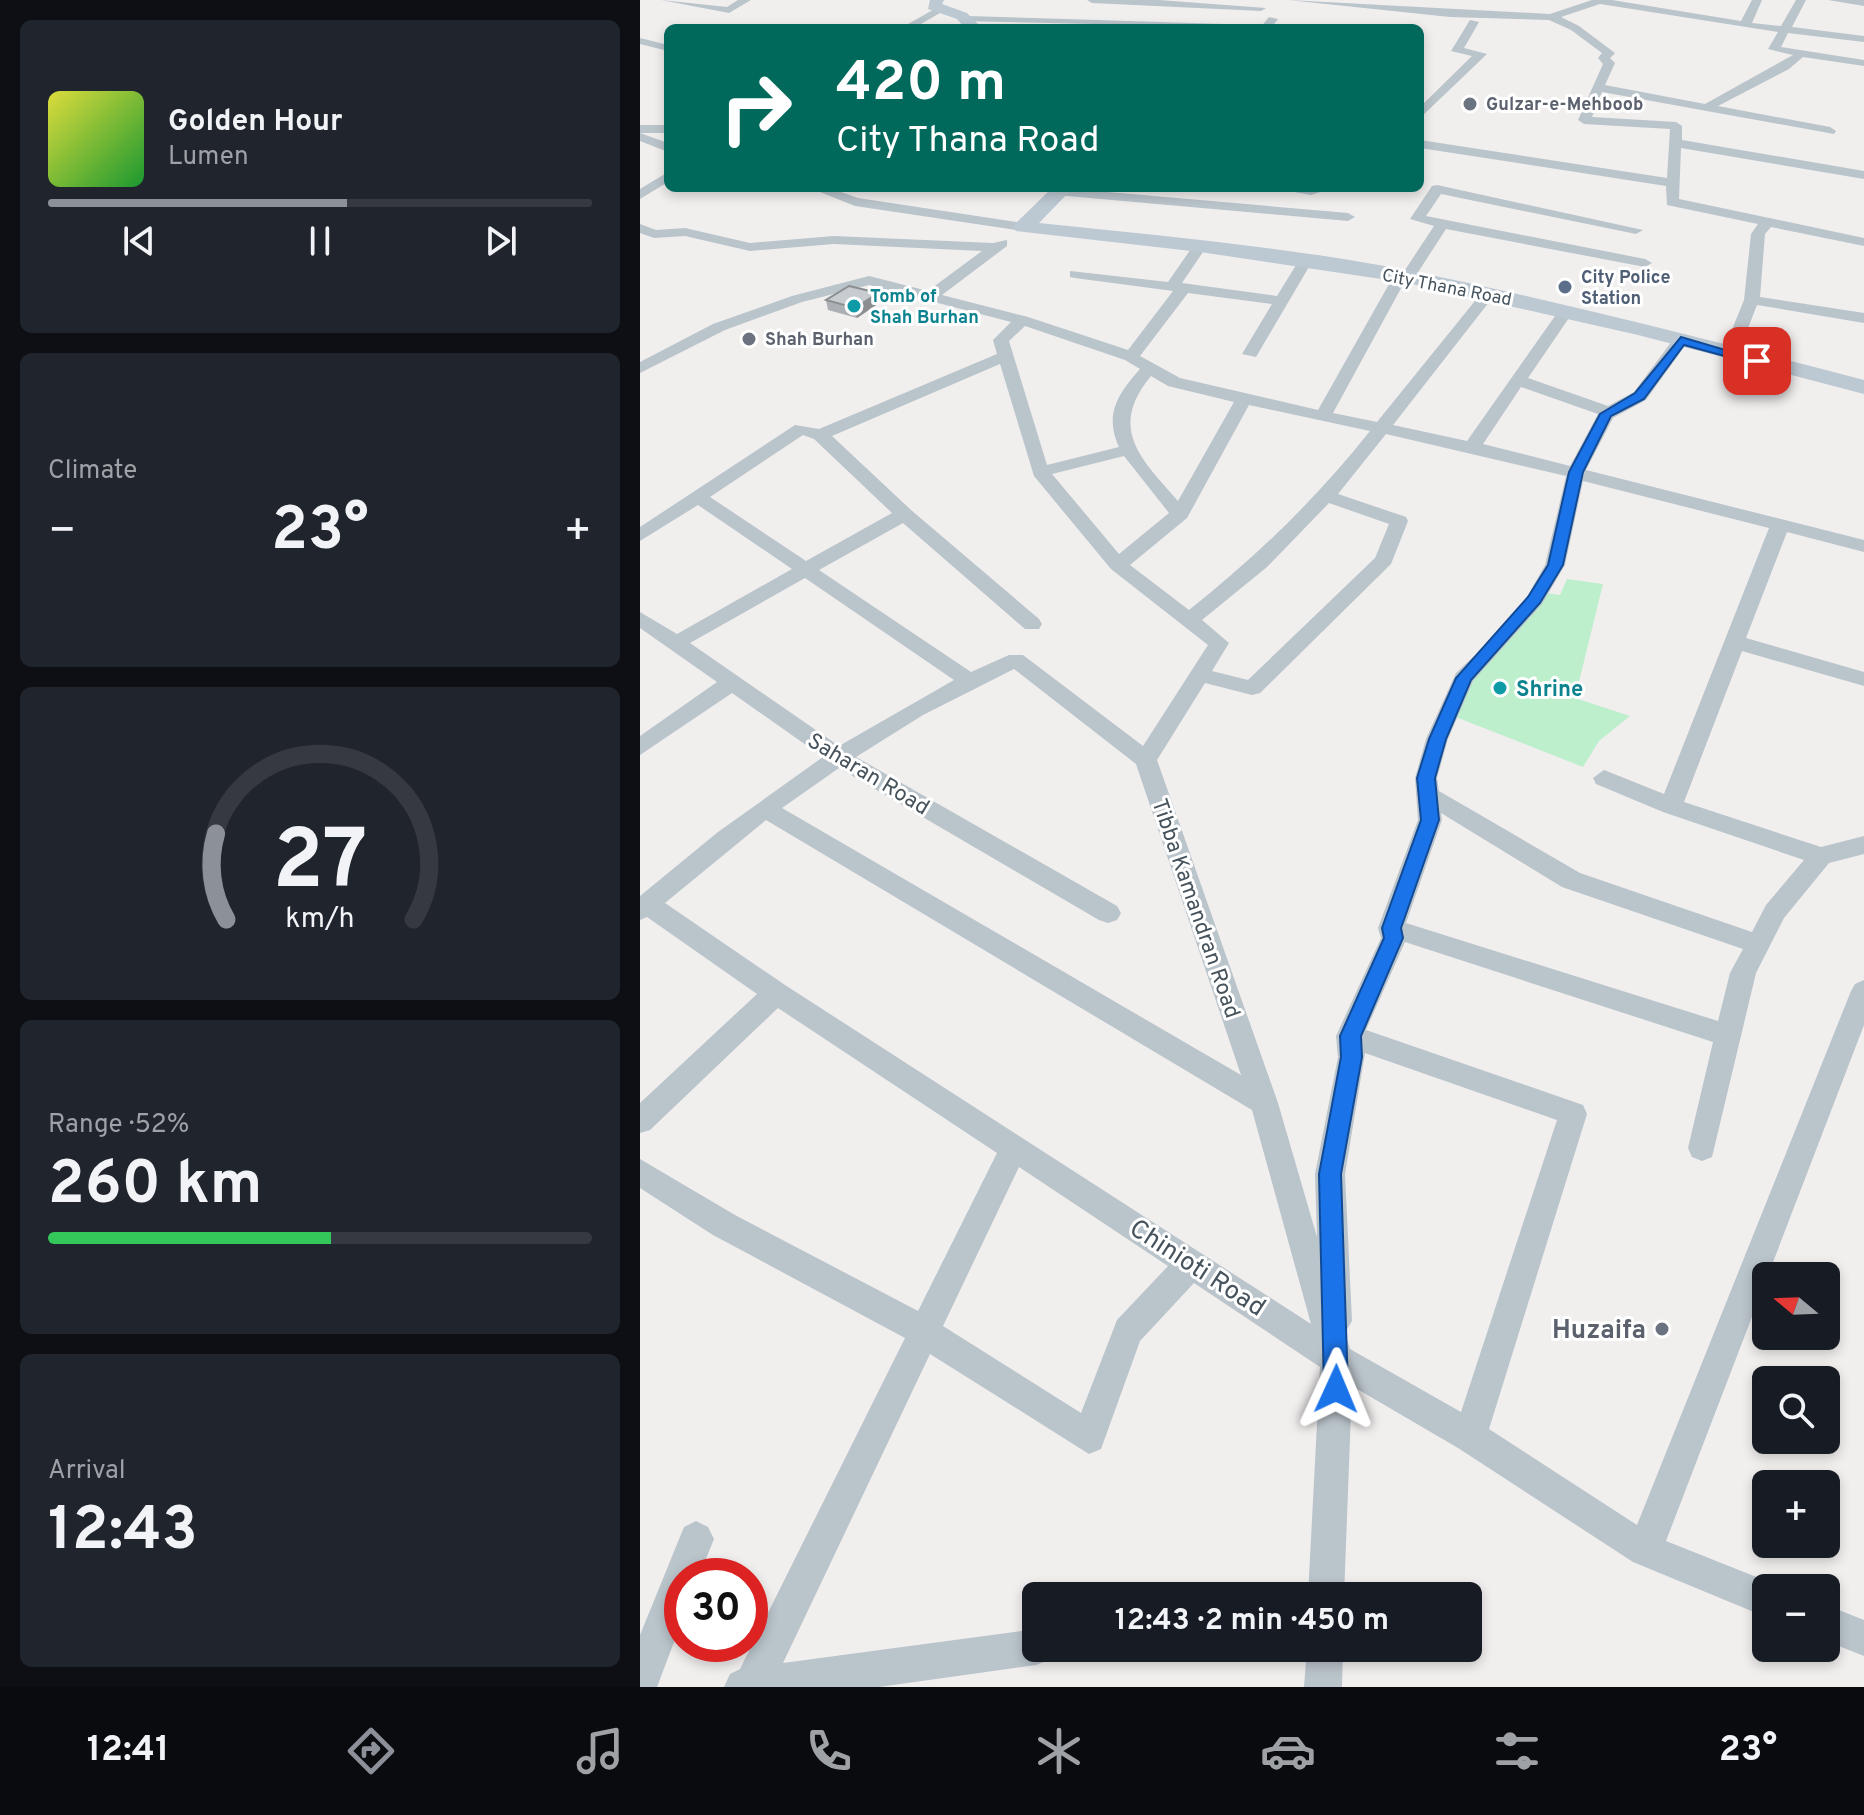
<!DOCTYPE html>
<meta charset="utf-8">
<style>
:root{--surface:#171b24;--page:#20242c;--text:#f1f3f6;--muted:#9ea1a6;--line:#363941;--accent:#8c9099}
body{margin:0;font-family:Overpass,sans-serif;background:var(--page);color:var(--text);height:100vh;display:flex;flex-direction:column;font-size:30px;white-space:nowrap}
*{box-sizing:border-box;margin:0}
p{font-size:26px;color:var(--muted)}
.icon{flex:none;width:44px;height:44px;fill:none;stroke:currentColor;stroke-width:2;stroke-linecap:round;stroke-linejoin:round}
.map{position:relative;flex:1;overflow:hidden}
.sheet{display:flex;flex-direction:column;gap:20px;padding:20px;background:#0d0f14;width:640px}
.sheet>*{flex:none}
.top-card{position:absolute;left:24px;top:24px;width:760px;height:168px;border-radius:12px;box-shadow:0 4px 12px #0003;background:#00695c;color:#fff;overflow:hidden}
.needle{width:52px;rotate:289deg}
.fabs{position:absolute;left:1112px;top:1262px;display:grid;gap:16px}
.fabs a{display:grid;place-items:center;width:88px;height:88px;border-radius:12px;background:var(--surface);box-shadow:0 4px 12px #0003;font-size:40px}
.speed{position:absolute;left:24px;top:1558px;display:flex;gap:16px;font-size:40px;font-weight:700;text-align:center}
.speed>*{display:grid;place-content:center;width:104px;height:104px;border-radius:50%;background:var(--surface);box-shadow:0 4px 12px #0003;line-height:1}
.speed .limit{border:12px solid #d22;background:#fff;color:#111}
.pin{position:absolute;display:grid;place-items:center;width:68px;height:68px;color:#fff;margin:-34px;border-radius:16px;box-shadow:0 4px 12px #0006}
.me{position:absolute;width:88px;margin:-44px;rotate:1deg;stroke-linejoin:round;filter:drop-shadow(0 0 6px #0008)}
.turn{display:flex;align-items:center;gap:28px;height:168px;padding:0 40px;font-size:36px}
.turn .icon{width:104px;height:104px;stroke-width:2.5}
.turn b{display:block;font-size:56px;line-height:68px}
.big{font-size:60px;font-weight:700;line-height:1.1}
.sheet .widget{flex:1;display:flex;flex-direction:column;justify-content:center;gap:12px;min-width:0;padding:0 28px;border-radius:12px;background:var(--page)}
.sheet .dial{align-items:center;gap:0}
.dial svg{height:208px;overflow:visible;fill:none;stroke:var(--line);stroke-width:7;stroke-linecap:round;text-anchor:middle}
.dial text{fill:var(--text);stroke:none}
.song{display:flex;align-items:center;gap:24px}
.cover{width:96px;height:96px;border-radius:12px;background:linear-gradient(135deg,hsl(60 70% 55%),hsl(130 70% 35%))}
.played{height:8px;border-radius:4px;background:linear-gradient(90deg,var(--accent) 55%,var(--line) 55%)}
.keys{display:flex;justify-content:space-around;direction:ltr}
.heat{display:flex;justify-content:space-between;align-items:center;font-size:44px;direction:ltr}
.charge{height:12px;border-radius:6px;background:linear-gradient(90deg,#34c759 52%,var(--line) 0)}
.trip{position:absolute;left:382px;top:1582px;width:460px;height:80px;border-radius:12px;background:var(--surface);box-shadow:0 4px 12px #0003;font-weight:700;line-height:80px;text-align:center}
.dock{display:flex;height:128px;justify-content:space-around;align-items:center;background:#090b0e;color:var(--muted)}
.dock .icon{width:56px;height:56px}
.dock .on{color:var(--accent)}
.dock b{font-size:36px;color:var(--text)}
main{display:flex;flex:1;min-height:0}
.map>svg:first-child{display:block}
</style>
<main>
<section class="sheet">
<div class="widget">
<div class="song"><i class="cover"></i><div><b>Golden Hour</b><p>Lumen</p></div></div>
<div class="played"></div>
<div class="keys"><svg class="icon" aria-label="previous" viewBox="0 0 24 24"><path d="M18 5L8 12l10 7zM5 5v14"/></svg><svg class="icon" aria-label="pause" viewBox="0 0 24 24"><path d="M8 5v14M16 5v14"/></svg><svg class="icon" aria-label="next" viewBox="0 0 24 24"><path d="M6 5l10 7-10 7zM19 5v14"/></svg></div>
</div>
<div class="widget"><p>Climate</p>
<div class="heat"><a>−</a><b class="big">23°</b><a>+</a></div>
</div>
<div class="widget dial"><svg viewBox="0 0 100 80">
<path d="M14 69A42 42 0 1 1 86 69"/>
<path d="M14 69A42 42 0 0 1 10 36" stroke="#8c9099"/>
<text x="50" y="56" font-size="32" font-weight="700">27</text>
<text x="50" y="72" font-size="11">km/h</text>
</svg></div>
<div class="widget"><p>Range · 52%</p><b class="big">260 km</b><div class="charge"></div></div>
<div class="widget"><p>Arrival</p><b class="big">12:43</b></div>
</section>
<div class="map">
<svg width="1224" height="1687" viewBox="0 0 1224 1687">
<rect width="100%" height="100%" fill="#f1eeee"/>
<polygon fill="#bdefcc" points="927,579 963,584 935,698 990,716 959,741 943,767 808,714 899,592 920,595"/>
<g fill="none" stroke-linecap="round" stroke-linejoin="round">
<g fill="#bac4cb" fill-rule="evenodd">
<polygon points="21,0 87,7 98,0 111,0 89,13"/>
<polygon points="447,0 519,0 626,8 621,11 452,3"/>
<path d="M648 0 910 14 952 0H972L1101 21 1112 0H1122L1112 23 1141 26 1156 0H1166L1152 27 1224 36V42L1148 33 1141 47 1224 60V66L1163 57 1149 69 1078 106 1190 127 1196 131 1194 134 962 92 952 117 1036 122 1042 126V140L1224 171V179L1041 148 1039 199 1224 238V246L1131 227 1125 234 1120 297 1224 313V323L1117 305 1098 354 1084 357 1082 354 1104 300 1111 234 1118 224 1027 205 1026 186 780 148V140L1027 178 1030 129 944 124 938 120 963 64 958 58 962 53 931 30 909 20 810 17ZM960 4 1138 32 1128 49 1153 55 1065 104 965 85 975 63 970 58 975 53 939 26 921 17Z"/>
<polygon points="1188,0 1224,0 1224,6"/>
<polygon points="298,7 307,9 274,28 261,28"/>
<polygon points="328,16 584,24 589,27 324,21"/>
<polygon points="629,17 638,19 631,28 620,28"/>
<polygon points="830,20 839,22 824,48 847,54 780,118 780,107 832,56 811,51"/>
<polygon points="0,38 28,45 28,51 0,44"/>
<rect x="0" y="125" width="28" height="8"/>
<polygon points="0,133 28,143 28,152 0,141"/>
<polygon points="28,172 28,182 0,199 0,189"/>
<path d="M797 185 1003 230 996 234 801 194 786 216 1005 259 1012 263 1005 267 806 229 773 280 765 281 693 413 737 422 843 291 848 289 856 294 853 297 753 425 827 441 920 309 925 307 933 312 888 378 968 406 994 392 1035 337 1049 340 1006 400 973 418 946 470 1224 540V552L1147 532 1106 638 1224 672V686L1102 651 1044 802 1181 847 1224 836V854L1189 863 1144 918 1116 973 1072 1157 1062 1161 1052 1157 1048 1148 1073 1042 765 942 726 1030 943 1105 947 1114 849 1429 997 1525 1211 991 1215 984 1224 980V1025L1026 1541 1139 1586 1126 1588V1617L993 1562 818 1448 712 1386 704 1596H668L680 1367 554 1283 500 1341 461 1449 449 1454 290 1354 143 1663 396 1629V1648H414L409 1660 396 1665 239 1687H84L90 1674 100 1669 265 1338 73 1235 0 1188V1159L95 1215 278 1311 357 1153 138 1008 10 1130 0 1133V1103L117 994 7 917 0 920V896L78 832 183 757 92 693 0 755V736L77 682 0 628V612L37 634 152 569 58 505 0 541V527L155 425 179 429 357 354 353 340 371 322 229 285 162 302 85 330 0 373V362L73 324 152 296 229 276 288 291 342 251 194 244 110 251 45 236 14 238 0 233V224L16 230 45 228 110 243 194 236 353 243 367 240V246L302 295 388 317 488 350 533 291 435 278 430 277V271L528 282 555 243 560 242 567 246 542 283 637 296 661 257H671L673 260 616 357 602 354 632 304 548 293 500 356 540 378 678 410 753 277 763 273 794 226 770 219 792 186ZM385 326 485 360 500 369C478 394 464 414 479 447L407 465 369 341ZM360 364 394 476 471 569 568 645 503 746 383 655H369L331 672 179 570 263 523 385 629H399L402 624 399 619 271 510 192 436ZM511 376 528 386 594 402 538 501C500 458 468 428 511 376ZM881 387 958 414 930 466 843 444ZM609 405 730 431C676 499 617 556 549 610L490 565 547 518ZM746 434 926 476 905 565 887 597 850 641 816 673 786 739 775 778 778 820 738 928 741 938 696 1036 698 1057 675 1174 677 1237 638 1103 517 760 565 683 612 695 620 693 751 564 768 521 766 517 698 494ZM163 435 174 439 252 513 166 561 70 497ZM484 456 529 513 479 554 412 474ZM943 481 1129 528 1024 794 964 770 953 778 956 784 1023 812 1164 860 1126 905 1112 932 940 873 799 791 797 778 808 739 833 681 902 604 925 565ZM689 503 749 524 735 558 608 680 572 671 589 643 562 620 627 567ZM165 578 314 680 199 746 50 643ZM374 669 496 764 601 1075 142 808 199 768 459 920 468 923 477 920 481 913 477 906 216 757 283 715ZM801 813 922 887 1103 949 1090 973 1078 1021 766 923 802 820ZM126 820 612 1110 671 1324 145 985 25 903ZM725 1053 917 1120 821 1412 710 1349 705 1333 712 1321 705 1174ZM379 1167 528 1266 477 1320 441 1413 303 1326Z"/>
<polygon points="170,188 190,188 218,198 383,223 390,227 383,231 215,206"/>
<polygon points="422,188 708,213 715,217 708,221 416,195 416,189"/>
<polygon points="632,188 693,188 671,195"/>
<polygon points="56,1521 68,1527 74,1539 59,1576 42,1576 42,1621 17,1687 0,1687 0,1635 44,1527"/>
<polygon points="1186,1605 1224,1620 1224,1656 1186,1641"/>
<polygon points="667,1648 703,1648 702,1687 664,1687"/>
</g>
<g fill="#bcc8d2" fill-rule="evenodd">
<polygon points="290,0 304,0 302,4 327,13 342,28 325,28 317,19 288,9"/>
<path d="M412 188H433L399 223C523 236 649 247 771 271 923 302 1074 341 1224 380V394L998 335 768 283 560 252 376 231 373 227 376 223Z"/>
</g>
</g>
<polygon fill="#acafb4" points="186,300 239,303 217,318 188,310"/>
<polygon fill="#8c8f92" points="238,293 239,303 217,318 215,308"/>
<polygon fill="#c8ccd1" stroke="#8c8f92" stroke-width="2" points="209,286 238,293 215,308 186,300"/>
<polygon fill="#1a73e8" stroke="#114b97" stroke-width="2" points="1041,337 1123,361 1117,365 1044,345 1004,399 971,416 943,472 923,565 900,603 831,680 806,739 795,778 799,820 761,928 763,938 721,1036 722,1057 701,1174 708,1389 705,1398 696,1401 687,1398 684,1389 679,1174 701,1057 700,1036 744,938 742,928 781,820 777,778 789,739 816,678 888,597 908,565 929,472 960,414 995,393"/>
<g fill="#6b7280" stroke="#fff" stroke-width="3">
<circle cx="830" cy="104" r="8"/>
<circle cx="109" cy="339" r="8"/>
<circle cx="1022" cy="1329" r="8"/>
</g>
<circle fill="#5c6f8a" stroke="#fff" stroke-width="3" cx="925" cy="287" r="8"/>
<g fill="#0f9aa8" stroke="#fff" stroke-width="3">
<circle cx="214" cy="306" r="8"/>
<circle cx="860" cy="688" r="8"/>
</g>
<g text-anchor="middle" stroke-width="6" stroke-linejoin="round" paint-order="stroke">
<g font-size="18" font-weight="bold" fill="#5b616d" stroke="#fff" text-anchor="start">
<text x="846" y="110">Gulzar-e-Mehboob</text>
<text x="125" y="345">Shah Burhan</text>
</g>
<g font-size="18" font-weight="bold" fill="#4e5e75" stroke="#fff" text-anchor="start">
<text x="941" y="283">City Police<tspan x="941" dy="21">Station</tspan></text>
</g>
<g font-size="18" fill="#46535c" stroke="#fff">
<text transform="translate(807 287) rotate(11)" y="6">City Thana Road</text>
</g>
<g font-size="18" font-weight="bold" fill="#0d838f" stroke="#fff" text-anchor="start">
<text x="230" y="302">Tomb of<tspan x="230" dy="21">Shah Burhan</tspan></text>
</g>
<g font-size="22" font-weight="bold" fill="#0d838f" stroke="#fff" text-anchor="start">
<text x="876" y="696">Shrine</text>
</g>
<g font-size="22" fill="#46535c" stroke="#fff">
<text transform="translate(229 773) rotate(31)" y="8">Saharan Road</text>
<text transform="translate(557 908) rotate(71)" y="8">Tibba Kamandran Road</text>
</g>
<g font-size="26" fill="#46535c" stroke="#fff">
<text transform="translate(558 1267) rotate(33)" y="9">Chinioti Road</text>
</g>
<g font-size="26" font-weight="bold" fill="#5b616d" stroke="#fff" text-anchor="end">
<text x="1006" y="1338">Huzaifa</text>
</g>
</g>
</svg>
<div class="fabs">
<a><svg class="needle" viewBox="-14 -14 28 28"><path d="M0-13l5 13h-10z" fill="#e53935"/><path d="M0 13l5-13h-10z" fill="#9ea1a6"/></svg></a>
<a><svg class="icon" aria-label="search" viewBox="0 0 24 24"><circle cx="10" cy="10" r="6"/><path d="M15 15l6 6"/></svg></a>
<a>+</a>
<a>−</a>
</div>
<div class="speed"><div class="limit">30</div></div>
<div class="pin" style="left:1117px;top:361px;background:#d93025"><svg class="icon" aria-label="arrive" viewBox="0 0 24 24"><path d="M6 21V4h12l-3 4 3 4H6"/></svg></div>
<svg class="me" style="left:696px;top:1389px" viewBox="-20 -20 40 40"><path d="M0-17L14 15 0 8-14 15z" fill="#1a73e8" stroke="#fff" stroke-width="4"/></svg>
<div class="trip">12:43 · 2 min · 450 m</div>
<div class="top-card">
<div class="turn"><svg class="icon" aria-label="right" viewBox="0 0 24 24"><path d="M7 20v-9h11M14 6l5 5-5 5"/></svg><div><b>420 m</b>City Thana Road</div></div>
</div>
</div>
</main>
<nav class="dock">
<b>12:41</b>
<svg class="icon on" aria-label="directions" viewBox="0 0 24 24"><path d="M12 3l9 9-9 9-9-9zM9 14v-3h6M13 9l2 2-2 2"/></svg>
<svg class="icon" aria-label="music" viewBox="0 0 24 24"><path d="M9 18V5l10-2v13"/><circle cx="6" cy="18" r="3"/><circle cx="16" cy="16" r="3"/></svg>
<svg class="icon" aria-label="phone" viewBox="0 0 24 24"><path d="M5 4h4l2 5-3 2q2 4 5 5l2-3 5 2v4C11 20 4 13 5 4z"/></svg>
<svg class="icon" aria-label="climate" viewBox="0 0 24 24"><path d="M12 3v18M4 7l16 10M4 17L20 7"/></svg>
<svg class="icon" aria-label="car" viewBox="0 0 24 24"><path d="M5 17H2v-5l4-1 3-4h7l3 4 3 1v5h-3M9 17h6M6 11h13"/><circle cx="7" cy="17" r="2"/><circle cx="17" cy="17" r="2"/></svg>
<svg class="icon" aria-label="filters" viewBox="0 0 24 24"><path d="M4 7h16M4 17h16"/><circle cx="9" cy="7" r="2"/><circle cx="15" cy="17" r="2"/></svg>
<b>23°</b>
</nav>
